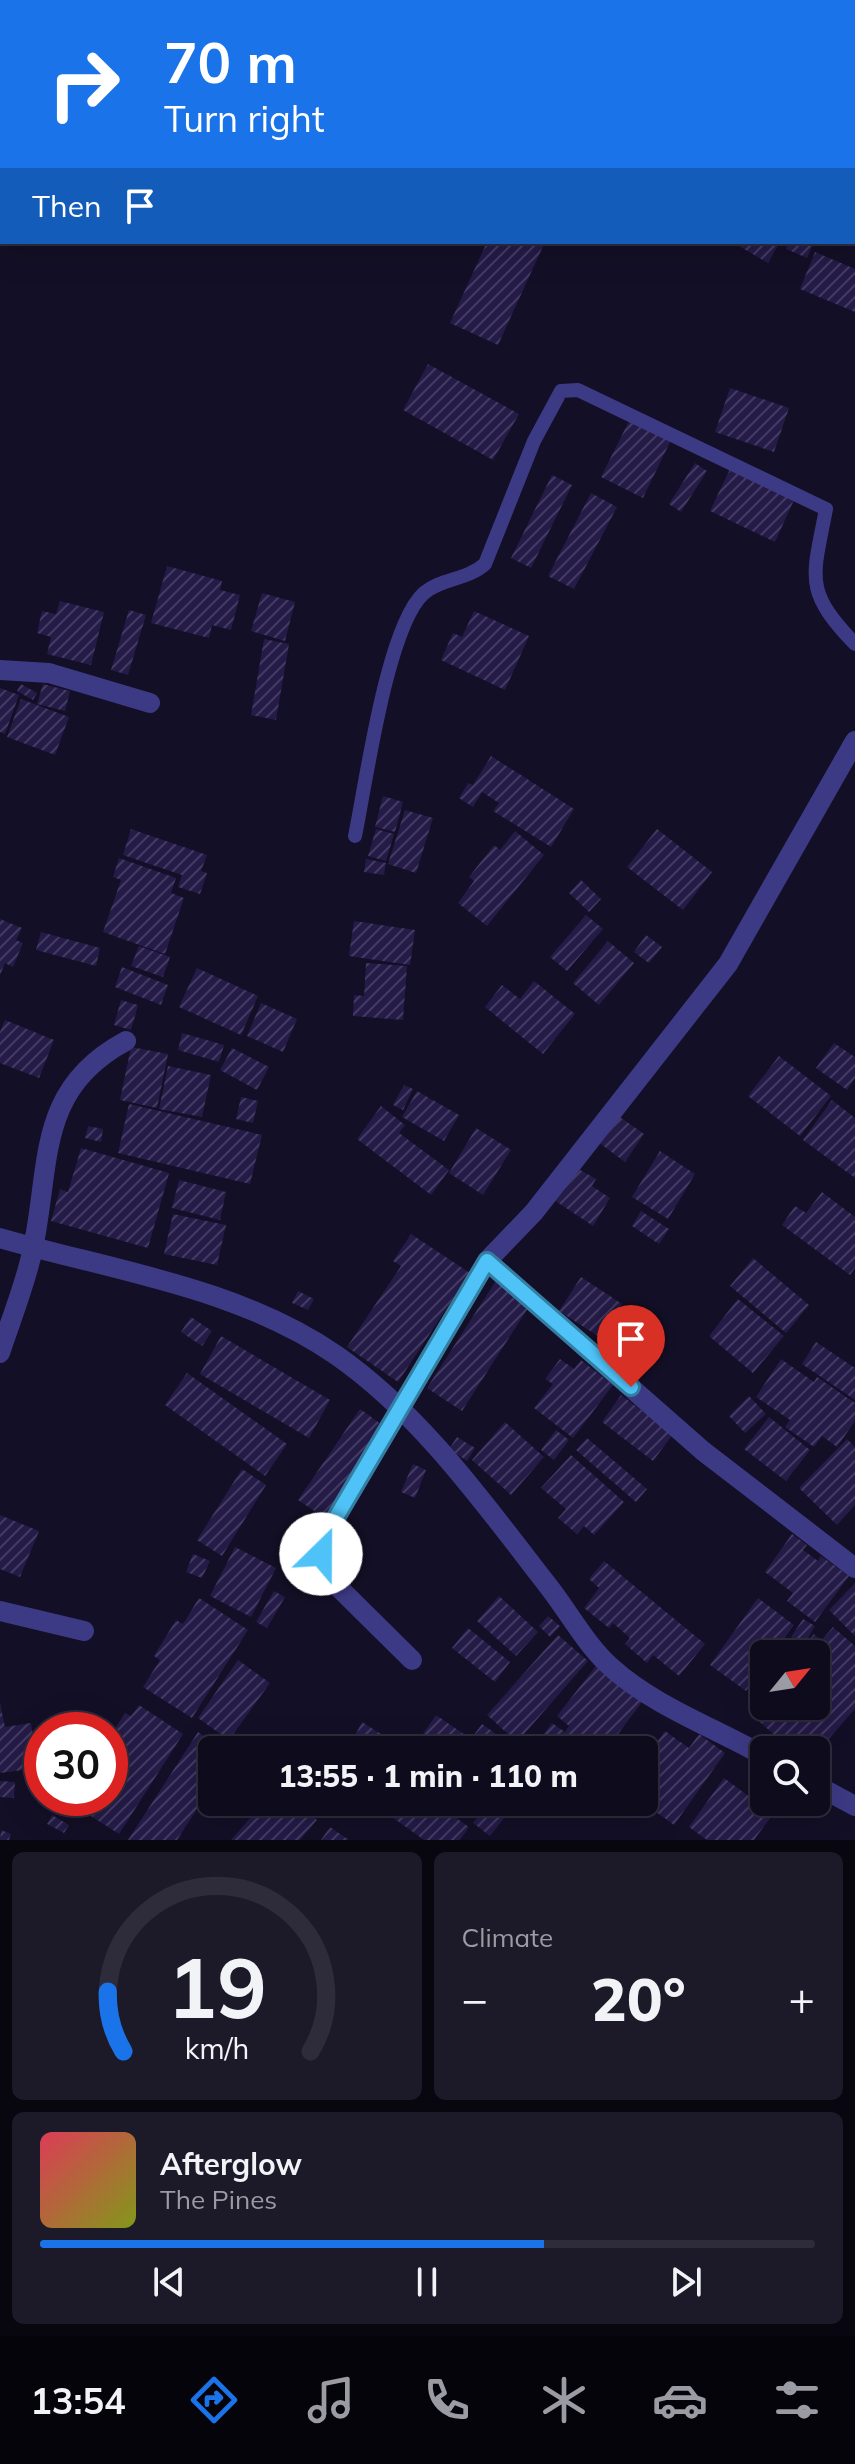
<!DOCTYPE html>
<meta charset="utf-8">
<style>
:root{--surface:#0e0b1c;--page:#1c1929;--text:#f1f3f6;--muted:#9b9ba3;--line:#2e2b3b;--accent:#1a73e8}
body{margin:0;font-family:Mulish,sans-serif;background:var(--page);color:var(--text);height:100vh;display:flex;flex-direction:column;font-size:30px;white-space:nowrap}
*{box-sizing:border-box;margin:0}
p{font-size:26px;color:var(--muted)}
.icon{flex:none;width:44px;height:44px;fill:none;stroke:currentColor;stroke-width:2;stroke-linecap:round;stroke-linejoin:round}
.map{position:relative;height:1840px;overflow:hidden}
.sheet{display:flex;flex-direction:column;gap:12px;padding:12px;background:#08060f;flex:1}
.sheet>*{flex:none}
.guide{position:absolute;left:0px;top:0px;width:856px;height:244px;box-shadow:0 8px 32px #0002,0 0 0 2px var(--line);background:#1a73e8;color:#fff;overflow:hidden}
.needle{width:52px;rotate:60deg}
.tools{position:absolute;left:750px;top:1640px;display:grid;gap:16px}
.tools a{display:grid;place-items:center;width:80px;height:80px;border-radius:12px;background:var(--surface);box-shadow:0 8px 32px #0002,0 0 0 2px var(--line);font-size:40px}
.speed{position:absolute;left:24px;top:1712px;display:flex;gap:16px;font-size:40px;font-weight:700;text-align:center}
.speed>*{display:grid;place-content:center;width:104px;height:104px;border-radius:50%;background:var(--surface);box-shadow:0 8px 32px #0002,0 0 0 2px var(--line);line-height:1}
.speed .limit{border:12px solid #d22;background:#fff;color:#111}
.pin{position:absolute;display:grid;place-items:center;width:68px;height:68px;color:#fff;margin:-82px -34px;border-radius:50% 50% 50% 0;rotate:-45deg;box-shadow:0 0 8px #0007}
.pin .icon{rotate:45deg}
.me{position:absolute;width:88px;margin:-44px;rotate:23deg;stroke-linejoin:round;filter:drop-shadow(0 0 6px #0008)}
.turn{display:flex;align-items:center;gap:28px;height:168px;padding:0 32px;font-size:36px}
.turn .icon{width:104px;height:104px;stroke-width:2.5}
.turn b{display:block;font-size:56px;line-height:68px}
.then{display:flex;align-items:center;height:76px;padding:0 32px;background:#0003;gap:16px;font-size:30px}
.big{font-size:60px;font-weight:800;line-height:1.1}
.sheet .tile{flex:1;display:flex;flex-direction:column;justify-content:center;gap:12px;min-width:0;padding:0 28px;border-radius:12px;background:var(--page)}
.sheet .dial{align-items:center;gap:0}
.dial svg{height:208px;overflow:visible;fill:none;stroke:var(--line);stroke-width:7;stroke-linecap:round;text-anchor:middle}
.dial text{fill:var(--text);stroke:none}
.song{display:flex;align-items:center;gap:24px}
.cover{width:96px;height:96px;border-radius:12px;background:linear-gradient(135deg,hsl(350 70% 55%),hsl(70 70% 35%))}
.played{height:8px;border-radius:4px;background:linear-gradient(90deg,var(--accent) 65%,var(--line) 65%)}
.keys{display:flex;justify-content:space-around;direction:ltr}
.heat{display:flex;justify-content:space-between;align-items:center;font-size:44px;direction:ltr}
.sheet .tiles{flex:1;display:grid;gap:12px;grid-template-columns:1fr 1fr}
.tile:last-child{grid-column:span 2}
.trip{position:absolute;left:198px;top:1736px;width:460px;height:80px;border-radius:12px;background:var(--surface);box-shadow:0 8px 32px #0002,0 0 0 2px var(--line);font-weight:800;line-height:80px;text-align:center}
.tab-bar{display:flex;height:128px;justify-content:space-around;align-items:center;background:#06040b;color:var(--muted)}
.tab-bar .icon{width:56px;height:56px}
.tab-bar .on{color:var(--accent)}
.tab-bar b{font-size:36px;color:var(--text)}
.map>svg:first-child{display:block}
</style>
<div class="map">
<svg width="855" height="1840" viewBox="0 0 855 1840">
<defs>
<pattern id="building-hatch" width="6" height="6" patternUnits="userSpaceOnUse" patternTransform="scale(2)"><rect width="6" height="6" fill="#241b47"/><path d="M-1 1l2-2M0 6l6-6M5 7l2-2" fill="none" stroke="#433b63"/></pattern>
</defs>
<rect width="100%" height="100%" fill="#130f26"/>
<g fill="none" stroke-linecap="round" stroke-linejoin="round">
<polyline stroke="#0c2248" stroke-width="9" points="731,2 732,0"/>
</g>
<g fill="url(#building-hatch)">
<polygon points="487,242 545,242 498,345 450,323"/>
<polygon points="741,242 780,242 768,263 739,246"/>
<polygon points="789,242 814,242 807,258 786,249"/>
<polygon points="815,252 855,269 855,312 800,289"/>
<polygon points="428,364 519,414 493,460 403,410"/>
<polygon points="730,388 789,408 774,452 715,432"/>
<polygon points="630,419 671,440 643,498 601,477"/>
<polygon points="695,463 707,471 681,512 669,504"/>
<polygon points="730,469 794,500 775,542 710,511"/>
<polygon points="552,475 572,485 531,568 511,558"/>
<polygon points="591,493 617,507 574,589 548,576"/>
<polygon points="167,566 222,581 220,590 240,595 231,630 212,625 209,638 151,623"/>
<polygon points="262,593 295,602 285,641 251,631"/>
<polygon points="60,601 104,612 91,665 47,654 51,637 37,633 42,611 56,614"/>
<polygon points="129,610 146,615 128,675 111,670"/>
<polygon points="474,611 529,636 505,690 441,660 453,633 462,637"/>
<polygon points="264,639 289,644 276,720 251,715"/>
<polygon points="21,684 37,693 33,700 17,691"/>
<polygon points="43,684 70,691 65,711 37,704"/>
<polygon points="0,688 19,695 5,734 0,732"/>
<polygon points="21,699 69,717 55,755 7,737"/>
<polygon points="491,756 574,809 551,847 493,811 499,803 482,792 473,807 459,798 468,783 473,785"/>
<polygon points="383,796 403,802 395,832 375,827"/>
<polygon points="405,810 433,818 416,873 388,864"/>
<polygon points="131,829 207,855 201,871 207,873 200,894 178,887 182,875 123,855"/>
<polygon points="376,829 394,834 386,861 368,856"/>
<polygon points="657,829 712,872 683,910 627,867"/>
<polygon points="515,831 544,855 487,926 458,903 474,881 469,877 494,845 500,850"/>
<polygon points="119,858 176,878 171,893 184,898 165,954 103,932 121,880 113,877"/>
<polygon points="366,859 386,863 384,875 364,872"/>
<polygon points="581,880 601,899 589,912 569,893"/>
<polygon points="586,915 603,929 567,971 550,957"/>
<polygon points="0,919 22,928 16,940 23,943 13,967 5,963 0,975"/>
<polygon points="354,921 415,930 410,965 349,956"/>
<polygon points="41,932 100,948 96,966 36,950"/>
<polygon points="646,935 662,947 649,963 634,952"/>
<polygon points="608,941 634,963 599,1005 573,983"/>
<polygon points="139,946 170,957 163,977 131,966"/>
<polygon points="366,963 407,966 403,1020 353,1016 354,995 364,996"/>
<polygon points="122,967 168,985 161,1005 115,987"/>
<polygon points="197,968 258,996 241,1035 179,1007"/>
<polygon points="534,981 575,1014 543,1054 485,1007 502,985 520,999"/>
<polygon points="121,1000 138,1005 131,1030 114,1025"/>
<polygon points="261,1003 297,1019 283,1052 247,1036"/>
<polygon points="5,1020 54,1040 39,1078 0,1063 0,1032"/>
<polygon points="182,1033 224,1045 219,1062 178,1050"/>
<polygon points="834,1043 855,1057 855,1078 847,1090 816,1068"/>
<polygon points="131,1047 168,1054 157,1108 120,1100"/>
<polygon points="232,1048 269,1067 257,1090 220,1070"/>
<polygon points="779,1056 831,1096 800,1136 748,1096"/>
<polygon points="168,1066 211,1075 202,1117 159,1109"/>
<polygon points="404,1085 413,1089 403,1110 393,1105"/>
<polygon points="417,1091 459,1115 444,1141 402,1117"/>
<polygon points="241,1097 258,1101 253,1123 236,1119"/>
<polygon points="832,1100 855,1118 855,1178 803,1140"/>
<polygon points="129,1104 262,1135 250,1184 118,1153"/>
<polygon points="381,1106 405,1125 399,1133 449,1170 431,1195 357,1139"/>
<polygon points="617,1115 644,1134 625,1162 598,1142"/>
<polygon points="88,1126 103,1129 101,1142 85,1138"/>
<polygon points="476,1128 511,1150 483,1195 449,1173"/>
<polygon points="81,1148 169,1173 148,1248 51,1221 60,1189 68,1192"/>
<polygon points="660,1151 695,1174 668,1219 632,1197"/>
<polygon points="575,1167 596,1179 592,1186 610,1198 593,1226 554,1200"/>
<polygon points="179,1180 226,1192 220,1220 172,1208"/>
<polygon points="822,1192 855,1217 855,1268 850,1275 782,1225 795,1206 806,1213"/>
<polygon points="641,1211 669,1229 659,1244 632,1226"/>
<polygon points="173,1214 226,1225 217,1265 164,1254"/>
<polygon points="411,1234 470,1273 398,1382 347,1347 401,1266 393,1261"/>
<polygon points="753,1258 809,1305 786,1333 730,1286"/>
<polygon points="581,1277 622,1304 601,1338 559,1311"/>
<polygon points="497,1279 532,1302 462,1411 427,1388"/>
<polygon points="298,1291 314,1299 308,1310 292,1303"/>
<polygon points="738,1299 784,1336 753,1373 709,1336"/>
<polygon points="191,1317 212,1331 202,1346 181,1332"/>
<polygon points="221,1336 330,1400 309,1438 200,1374"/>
<polygon points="816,1342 855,1368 855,1400 802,1364"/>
<polygon points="560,1359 574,1369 581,1360 613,1385 573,1438 534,1408 553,1384 545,1379"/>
<polygon points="781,1359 814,1382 817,1377 855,1403 855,1421 837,1447 822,1436 814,1447 785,1427 790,1420 756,1397"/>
<polygon points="187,1373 287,1444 265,1476 165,1405"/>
<polygon points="621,1395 673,1434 653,1461 602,1422"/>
<polygon points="749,1396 766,1414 745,1433 729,1416"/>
<polygon points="360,1409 388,1429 326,1519 298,1500"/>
<polygon points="769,1417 810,1450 786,1481 744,1449"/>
<polygon points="505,1422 544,1457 511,1495 472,1460"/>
<polygon points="556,1430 569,1440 554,1460 541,1450"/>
<polygon points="457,1437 475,1448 467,1461 449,1449"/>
<polygon points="587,1438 647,1489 636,1502 576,1450"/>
<polygon points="847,1439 855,1447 855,1505 837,1525 799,1488"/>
<polygon points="571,1455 624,1502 594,1535 584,1526 577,1534 558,1518 566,1509 541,1488"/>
<polygon points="413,1464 426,1470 415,1498 401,1492"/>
<polygon points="242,1469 266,1485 222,1556 197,1540"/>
<polygon points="0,1515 39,1531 20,1577 0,1569"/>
<polygon points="792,1534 807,1545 803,1550 818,1561 821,1556 849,1576 815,1622 787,1601 793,1593 765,1572"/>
<polygon points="235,1547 276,1568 251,1617 210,1596"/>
<polygon points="193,1554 210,1561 202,1578 186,1572"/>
<polygon points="604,1561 705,1644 679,1676 653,1655 647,1663 625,1644 630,1638 613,1623 609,1628 584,1608 599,1588 589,1579"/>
<polygon points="855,1583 855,1636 829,1610"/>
<polygon points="274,1591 285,1597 267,1628 256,1622"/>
<polygon points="499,1596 538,1632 516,1656 477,1621"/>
<polygon points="199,1598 248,1630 192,1718 143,1687 160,1660 154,1656 176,1620 183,1624"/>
<polygon points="758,1598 794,1625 773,1654 764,1654 764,1667 746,1691 710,1665"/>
<polygon points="548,1616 560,1626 550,1637 539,1626"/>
<polygon points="803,1619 815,1626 804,1645 791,1637"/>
<polygon points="833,1627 855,1646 855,1709 816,1753 816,1750 791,1750 752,1715 764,1701 764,1706 816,1706 816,1654 797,1654 814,1634 821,1641"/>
<polygon points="468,1628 510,1662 495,1682 452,1648"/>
<polygon points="558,1635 588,1661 517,1742 487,1715"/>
<polygon points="238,1660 270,1683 229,1740 198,1718"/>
<polygon points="596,1666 642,1702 606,1750 532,1750 552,1723 565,1732 569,1726 557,1716"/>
<polygon points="0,1703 5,1727 31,1723 38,1768 0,1773"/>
<polygon points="139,1705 183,1734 119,1834 69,1802 72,1798 110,1798 110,1749 116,1739 110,1736 125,1713 131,1716"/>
<polygon points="436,1715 471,1739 482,1724 519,1750 412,1750"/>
<polygon points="362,1722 400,1746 397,1750 348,1750"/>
<polygon points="665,1731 689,1748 699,1734 725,1753 674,1825 644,1803 644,1779 647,1774 644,1760"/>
<polygon points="198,1732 225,1750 212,1750 212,1786 177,1840 128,1840"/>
<polygon points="724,1778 773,1814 754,1840 707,1840 689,1827"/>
<polygon points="0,1781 15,1782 14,1798 0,1797"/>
<polygon points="264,1802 296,1802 317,1820 300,1840 231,1840"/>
<polygon points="371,1802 434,1802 469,1827 460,1840 424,1840"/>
<polygon points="459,1802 483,1802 475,1813"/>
<polygon points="490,1802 517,1802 490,1836 473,1823"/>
<polygon points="52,1815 69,1825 64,1833 47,1824"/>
<polygon points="330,1827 349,1840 321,1840"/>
<polygon points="1,1830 11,1834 9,1840 0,1840"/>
</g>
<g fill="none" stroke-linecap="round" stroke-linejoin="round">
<path stroke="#3d3a85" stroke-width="14" d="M355 836C366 783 387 626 424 593 442 578 467 580 485 564L534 441 561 391 578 390 826 509C813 578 803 590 855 644"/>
<g stroke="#3d3a85" stroke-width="20">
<polyline points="586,2 588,0"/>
<polyline points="854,228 855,229"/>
<polyline points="0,670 49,673 150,703"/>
<path d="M0 1238C114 1271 237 1287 336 1355 421 1414 486 1506 549 1587 570 1614 586 1645 612 1668 654 1706 715 1728 764 1756"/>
<polyline points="487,1261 703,1451 855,1568"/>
<path d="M0 1353C11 1319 26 1283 33 1248 51 1163 36 1089 126 1041"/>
<polyline points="0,1611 84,1631"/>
<polyline points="412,1660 327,1576 321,1554 325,1536 487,1261 534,1212 728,964 855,741"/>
<polyline points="816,1785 855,1806"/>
</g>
</g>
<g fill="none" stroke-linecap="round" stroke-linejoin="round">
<g stroke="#337fa1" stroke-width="20">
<polyline id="route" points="321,1554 325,1536 487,1261 631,1387"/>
</g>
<use href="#route" stroke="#4fc3f7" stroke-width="14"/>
</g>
</svg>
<div class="tools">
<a><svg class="needle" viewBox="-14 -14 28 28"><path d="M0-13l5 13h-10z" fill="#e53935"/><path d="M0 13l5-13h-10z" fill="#9b9ba3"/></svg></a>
<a><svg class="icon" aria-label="search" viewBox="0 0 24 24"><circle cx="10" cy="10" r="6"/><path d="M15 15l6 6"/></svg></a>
</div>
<div class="speed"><div class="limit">30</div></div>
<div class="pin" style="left:631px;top:1387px;background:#d93025"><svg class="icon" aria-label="arrive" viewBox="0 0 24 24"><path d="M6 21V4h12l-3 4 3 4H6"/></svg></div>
<svg class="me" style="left:321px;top:1554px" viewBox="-20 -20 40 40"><circle r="19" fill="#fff"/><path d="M0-13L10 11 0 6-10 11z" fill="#4fc3f7"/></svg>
<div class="trip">13:55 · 1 min · 110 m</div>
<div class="guide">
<div class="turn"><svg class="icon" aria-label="right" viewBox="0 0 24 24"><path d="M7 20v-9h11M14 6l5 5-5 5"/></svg><div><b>70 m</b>Turn right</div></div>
<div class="then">Then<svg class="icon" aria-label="arrive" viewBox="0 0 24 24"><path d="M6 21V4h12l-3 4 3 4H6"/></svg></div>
</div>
</div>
<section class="sheet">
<div class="tiles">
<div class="tile dial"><svg viewBox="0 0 100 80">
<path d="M14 69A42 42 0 1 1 86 69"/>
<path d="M14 69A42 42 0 0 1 8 46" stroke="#1a73e8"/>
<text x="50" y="56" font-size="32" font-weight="700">19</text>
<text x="50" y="72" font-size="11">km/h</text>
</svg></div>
<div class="tile"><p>Climate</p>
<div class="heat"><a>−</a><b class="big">20°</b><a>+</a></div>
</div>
<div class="tile">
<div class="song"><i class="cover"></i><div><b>Afterglow</b><p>The Pines</p></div></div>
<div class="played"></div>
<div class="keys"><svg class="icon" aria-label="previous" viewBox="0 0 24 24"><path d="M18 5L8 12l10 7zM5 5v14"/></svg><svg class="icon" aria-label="pause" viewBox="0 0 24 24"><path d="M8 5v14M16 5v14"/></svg><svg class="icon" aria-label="next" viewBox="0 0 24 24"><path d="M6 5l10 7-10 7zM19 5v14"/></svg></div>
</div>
</div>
</section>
<nav class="tab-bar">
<b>13:54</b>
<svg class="icon on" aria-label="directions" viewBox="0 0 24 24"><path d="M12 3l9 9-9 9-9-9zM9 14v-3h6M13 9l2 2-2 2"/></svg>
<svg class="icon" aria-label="music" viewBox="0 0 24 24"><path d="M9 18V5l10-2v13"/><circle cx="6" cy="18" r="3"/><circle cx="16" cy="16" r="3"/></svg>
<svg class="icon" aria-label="phone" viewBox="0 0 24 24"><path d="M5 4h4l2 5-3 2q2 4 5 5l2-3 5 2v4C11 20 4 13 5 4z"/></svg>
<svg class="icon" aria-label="climate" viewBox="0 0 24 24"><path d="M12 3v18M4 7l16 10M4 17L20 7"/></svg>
<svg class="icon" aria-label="car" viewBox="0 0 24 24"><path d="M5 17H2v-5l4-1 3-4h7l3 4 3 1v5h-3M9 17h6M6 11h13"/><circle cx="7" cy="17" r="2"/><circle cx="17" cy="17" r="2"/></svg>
<svg class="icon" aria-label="filters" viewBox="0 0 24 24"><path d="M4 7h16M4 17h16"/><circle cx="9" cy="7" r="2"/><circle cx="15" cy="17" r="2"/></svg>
</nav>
